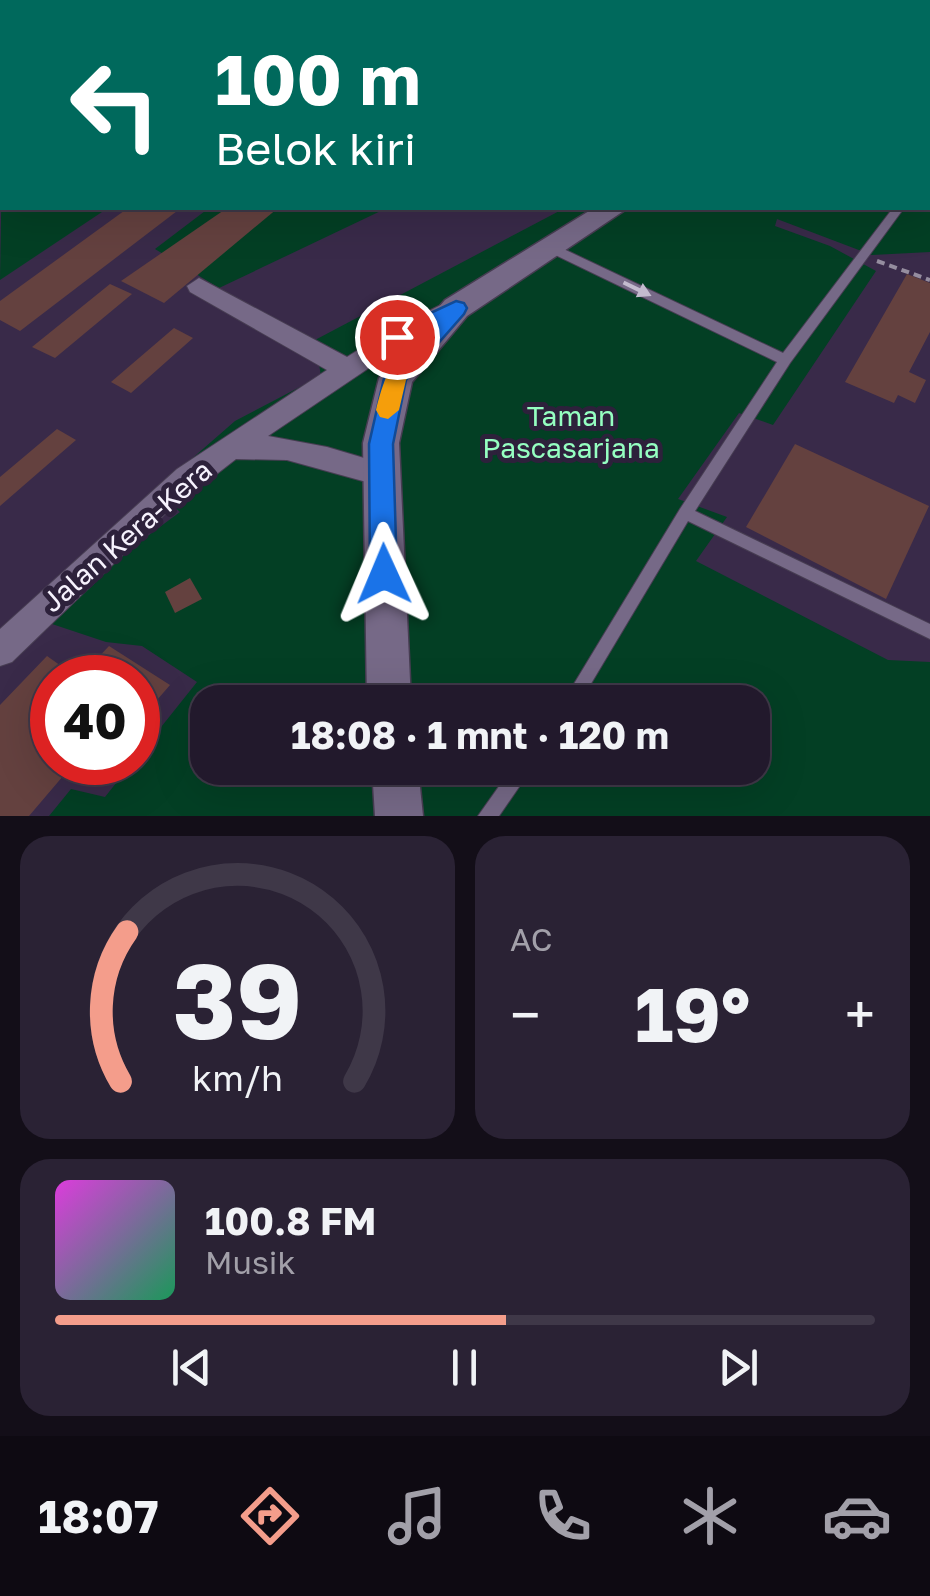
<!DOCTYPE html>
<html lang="id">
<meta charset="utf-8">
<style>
:root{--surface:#22192c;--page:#2a2234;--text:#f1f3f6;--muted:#a2a0a9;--line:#3f3848;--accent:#f49d8b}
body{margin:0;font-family:"Golos Text",sans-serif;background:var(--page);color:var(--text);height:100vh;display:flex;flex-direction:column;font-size:38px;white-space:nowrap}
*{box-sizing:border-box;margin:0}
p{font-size:32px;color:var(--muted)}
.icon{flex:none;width:55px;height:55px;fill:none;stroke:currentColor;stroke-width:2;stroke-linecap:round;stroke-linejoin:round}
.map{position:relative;height:816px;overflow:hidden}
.drawer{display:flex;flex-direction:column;gap:20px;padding:20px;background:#130e18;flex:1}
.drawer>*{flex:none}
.guide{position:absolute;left:0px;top:0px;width:930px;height:210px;box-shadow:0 10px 40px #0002,0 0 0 2px var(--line);background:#00695c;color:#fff;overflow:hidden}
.speed{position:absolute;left:30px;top:655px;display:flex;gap:20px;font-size:50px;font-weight:700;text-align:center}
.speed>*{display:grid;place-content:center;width:130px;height:130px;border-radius:50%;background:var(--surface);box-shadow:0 10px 40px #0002,0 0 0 2px var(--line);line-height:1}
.speed .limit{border:15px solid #d22;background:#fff;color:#111}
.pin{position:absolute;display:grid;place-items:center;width:85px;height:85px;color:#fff;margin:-42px;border:5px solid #fff;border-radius:50%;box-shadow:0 2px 10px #0007}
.me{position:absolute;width:110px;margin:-55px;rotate:359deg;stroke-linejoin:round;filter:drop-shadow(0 0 8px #0008)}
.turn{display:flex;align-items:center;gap:35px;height:210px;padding:0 50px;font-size:45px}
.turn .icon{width:130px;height:130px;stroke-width:2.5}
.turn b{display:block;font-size:70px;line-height:85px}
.big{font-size:75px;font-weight:700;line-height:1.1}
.drawer .widget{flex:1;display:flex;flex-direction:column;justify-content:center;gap:15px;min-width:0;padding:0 35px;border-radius:30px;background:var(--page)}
.drawer .dial{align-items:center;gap:0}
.dial svg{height:260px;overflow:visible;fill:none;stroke:var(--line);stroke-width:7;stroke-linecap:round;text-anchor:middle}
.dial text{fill:var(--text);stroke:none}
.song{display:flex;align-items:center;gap:30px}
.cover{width:120px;height:120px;border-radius:15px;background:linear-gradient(135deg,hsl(300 70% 55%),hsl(150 70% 35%))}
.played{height:10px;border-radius:5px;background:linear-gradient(90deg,var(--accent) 55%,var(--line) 55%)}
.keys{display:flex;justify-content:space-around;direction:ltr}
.heat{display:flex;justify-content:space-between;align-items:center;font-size:55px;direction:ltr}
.drawer .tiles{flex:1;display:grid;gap:20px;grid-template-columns:1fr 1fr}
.widget:last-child{grid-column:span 2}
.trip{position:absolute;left:190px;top:685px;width:580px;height:100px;border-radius:30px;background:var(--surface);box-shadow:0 10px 40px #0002,0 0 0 2px var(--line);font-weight:700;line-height:100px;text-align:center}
.tabs{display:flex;height:160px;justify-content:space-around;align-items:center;background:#0e0a12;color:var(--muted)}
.tabs .icon{width:70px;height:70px}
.tabs .current{color:var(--accent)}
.tabs b{font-size:45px;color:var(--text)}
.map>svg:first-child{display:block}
</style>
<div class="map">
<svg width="930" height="816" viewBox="0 0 930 816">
<rect width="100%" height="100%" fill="#2d213b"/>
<path fill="#392a49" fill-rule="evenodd" d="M553 0H930V816H0V161L2 208H928V2H539ZM52 678H138V762H52ZM208 702H752V768H208Z"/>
<g fill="#033f24" fill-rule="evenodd">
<path d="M867 0H930V252L872 255 777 219 775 226 830 246 876 271 773 425 739 413 678 499 727 517 696 561 888 660 930 662V816H49L71 789 105 797 132 763 138 762V756L197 682 142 646 106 642 49 623 99 572 180 512 156 490 235 421 321 376 315 340 565 208H928V2H864ZM208 702H752V768H208Z"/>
<polygon points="2,160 2,208 108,208 0,280"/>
<polygon points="209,208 387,208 219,288 155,249"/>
</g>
<g fill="#64413f">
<polygon points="128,208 181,208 20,331 0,320 0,301"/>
<polygon points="227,208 278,208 164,303 121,281"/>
<polygon points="907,274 930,283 930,332 909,372 926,380 915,403 898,395 894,403 845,382"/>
<polygon points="110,284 132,294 55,358 32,347"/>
<polygon points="174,328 193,338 131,393 111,382"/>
<polygon points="57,429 76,440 0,506 0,477"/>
<polygon points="795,444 929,506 886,599 746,527"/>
<polygon points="190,578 202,599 175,613 165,592"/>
<polygon points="109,646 170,685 138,722 138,678 79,678"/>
<polygon points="47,656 78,678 52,678 52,762 75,762 29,816 0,816 0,705"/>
</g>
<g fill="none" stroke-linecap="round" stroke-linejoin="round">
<g stroke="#473d52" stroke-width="2">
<g id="service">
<polygon points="885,0 902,0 903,2 888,2"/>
<rect x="928" y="7" width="2" height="6"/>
<rect x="928" y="193" width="2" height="7"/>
<polygon points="893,208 904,208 790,363 695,511 930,624 930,639 688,521 580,702 563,702 680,509 777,362 545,250 543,247 545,244 553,244 783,353"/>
<polygon points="512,768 532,768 499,816 478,816"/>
</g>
</g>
<g stroke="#473d52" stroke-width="2">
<g id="minor">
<polygon points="770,0 790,0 792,2 772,2"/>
<polygon points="928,73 930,74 930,88 928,87"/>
<polygon points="199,278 347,357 388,331 447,302 456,299 469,308 465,314 406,343 268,436 327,447 391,466 396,474 391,482 381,486 287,460 236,459 164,515 12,662 0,666 0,629 177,469 327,370 190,292 187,286"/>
</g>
</g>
<g stroke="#473d52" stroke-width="3">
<g id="tertiary">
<polygon points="930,87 930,103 928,103 928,88"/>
<polygon points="594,208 628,208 467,316 412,382 399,443 411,702 367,702 363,443 379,378 445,300"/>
<polygon points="372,768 418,768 423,816 375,816"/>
</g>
</g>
<polyline stroke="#958d9f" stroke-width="4" stroke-dasharray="8 5" stroke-linecap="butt" points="877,261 930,280"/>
<use href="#service" fill="#766987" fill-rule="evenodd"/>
<use href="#minor" fill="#766987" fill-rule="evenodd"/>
<use href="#tertiary" fill="#766987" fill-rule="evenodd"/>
</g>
<defs><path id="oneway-solid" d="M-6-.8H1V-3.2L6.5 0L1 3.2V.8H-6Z" transform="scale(2.5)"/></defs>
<use fill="#c3bbce" href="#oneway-solid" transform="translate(637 289) rotate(26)"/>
<polygon fill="#1a73e8" stroke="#114b97" stroke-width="2.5" points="456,301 464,303 467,308 464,314 406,380 393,444 397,574 393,582 384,586 374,582 370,574 369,444 384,378 421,334 397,345 387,337 390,332"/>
<path fill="#f59e0b" d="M419 341 430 348 406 380 399 410 388 419 380 417 376 410C382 386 392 350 419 341Z"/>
<g text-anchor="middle" stroke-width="10" stroke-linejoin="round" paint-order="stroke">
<g font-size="28" fill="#95ffc1" stroke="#2d213b">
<text x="571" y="426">Taman<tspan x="571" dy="32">Pascasarjana</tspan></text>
</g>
<g font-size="28" fill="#f6f2fd" stroke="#2d213b">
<text transform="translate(127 536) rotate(-41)" y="10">Jalan Kera-Kera</text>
</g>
</g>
</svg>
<div class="speed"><div class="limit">40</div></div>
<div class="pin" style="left:397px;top:337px;background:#d93025"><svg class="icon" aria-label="arrive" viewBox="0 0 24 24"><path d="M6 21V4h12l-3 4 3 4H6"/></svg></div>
<svg class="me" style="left:384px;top:574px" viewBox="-20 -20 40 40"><path d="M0-17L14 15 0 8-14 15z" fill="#1a73e8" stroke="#fff" stroke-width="4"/></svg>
<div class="trip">18:08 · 1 mnt · 120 m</div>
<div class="guide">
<div class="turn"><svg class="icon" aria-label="left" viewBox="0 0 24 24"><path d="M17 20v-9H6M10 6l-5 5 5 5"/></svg><div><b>100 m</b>Belok kiri</div></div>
</div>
</div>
<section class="drawer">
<div class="tiles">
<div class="widget dial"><svg viewBox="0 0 100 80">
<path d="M14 69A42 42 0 1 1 86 69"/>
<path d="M14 69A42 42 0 0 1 16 23" stroke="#f49d8b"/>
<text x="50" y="56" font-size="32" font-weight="700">39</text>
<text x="50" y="72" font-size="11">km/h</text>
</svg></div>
<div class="widget"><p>AC</p>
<div class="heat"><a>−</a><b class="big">19°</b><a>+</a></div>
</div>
<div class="widget">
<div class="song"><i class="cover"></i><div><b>100.8 FM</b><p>Musik</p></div></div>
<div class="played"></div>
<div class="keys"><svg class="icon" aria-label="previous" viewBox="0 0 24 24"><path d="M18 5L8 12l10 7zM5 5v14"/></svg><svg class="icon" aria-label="pause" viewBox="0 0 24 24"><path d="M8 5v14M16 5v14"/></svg><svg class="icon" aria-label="next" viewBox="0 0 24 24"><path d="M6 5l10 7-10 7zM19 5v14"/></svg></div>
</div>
</div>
</section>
<nav class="tabs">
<b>18:07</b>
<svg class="icon current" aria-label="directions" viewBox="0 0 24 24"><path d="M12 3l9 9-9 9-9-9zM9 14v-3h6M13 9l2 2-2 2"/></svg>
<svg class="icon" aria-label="music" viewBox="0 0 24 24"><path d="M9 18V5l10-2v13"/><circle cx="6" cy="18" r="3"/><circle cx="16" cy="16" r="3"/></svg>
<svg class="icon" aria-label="phone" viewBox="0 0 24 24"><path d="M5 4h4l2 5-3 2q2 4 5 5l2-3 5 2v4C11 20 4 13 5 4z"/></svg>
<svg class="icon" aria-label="climate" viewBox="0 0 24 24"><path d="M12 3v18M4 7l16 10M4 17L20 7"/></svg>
<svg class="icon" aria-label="car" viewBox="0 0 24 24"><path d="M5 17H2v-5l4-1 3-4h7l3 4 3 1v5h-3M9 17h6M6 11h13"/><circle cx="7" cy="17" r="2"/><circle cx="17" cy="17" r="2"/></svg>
</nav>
